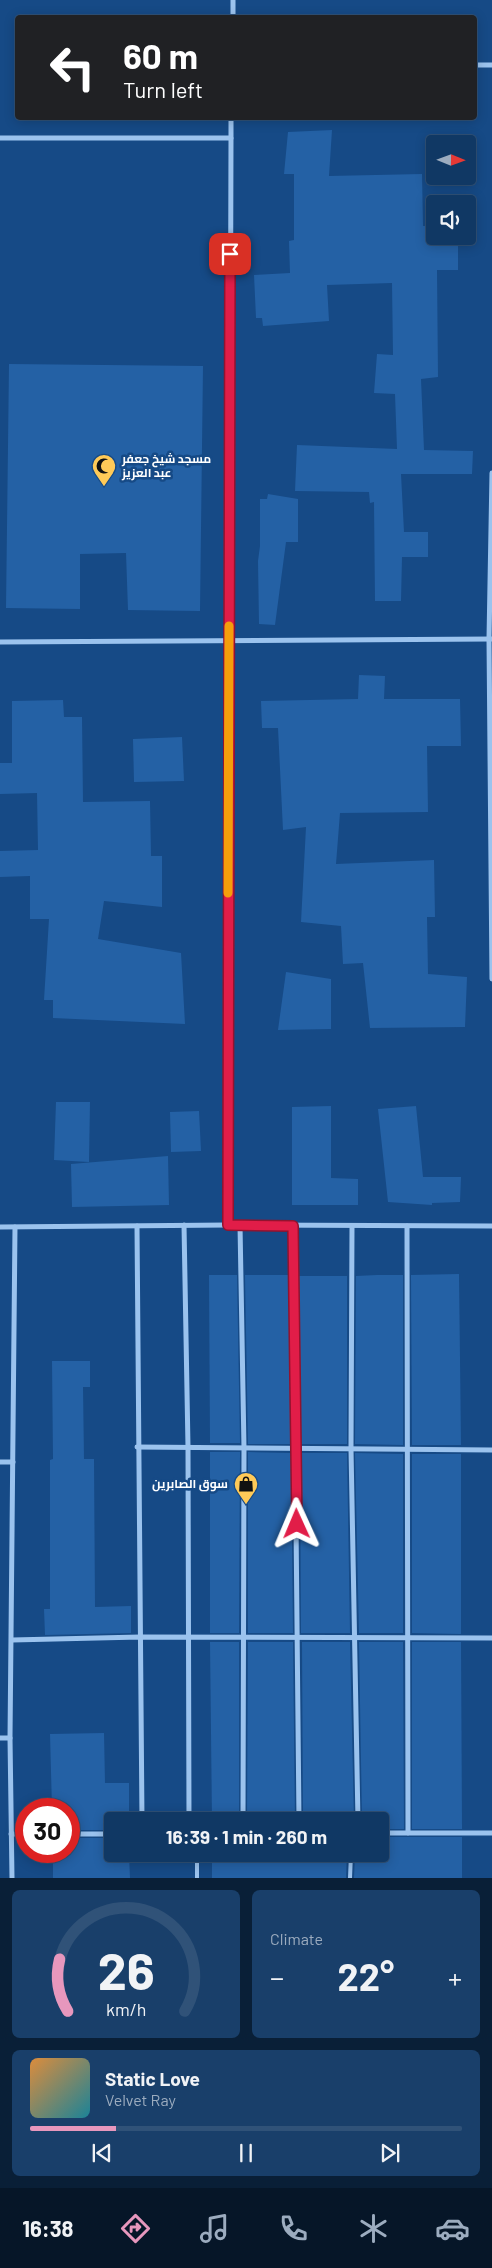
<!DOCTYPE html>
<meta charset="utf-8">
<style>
:root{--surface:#103864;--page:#193f6a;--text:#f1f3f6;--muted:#9cacbf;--line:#305278;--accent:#e797bd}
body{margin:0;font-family:Barlow,Cairo,sans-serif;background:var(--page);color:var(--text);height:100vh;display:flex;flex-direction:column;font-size:19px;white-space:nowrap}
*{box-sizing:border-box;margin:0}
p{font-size:16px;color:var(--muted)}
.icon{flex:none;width:28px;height:28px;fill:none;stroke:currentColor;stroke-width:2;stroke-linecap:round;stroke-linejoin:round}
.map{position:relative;height:1878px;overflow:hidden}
.drawer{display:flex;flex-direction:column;gap:12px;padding:12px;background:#091f37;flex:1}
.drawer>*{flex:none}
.banner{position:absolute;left:15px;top:15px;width:462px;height:105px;border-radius:5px;box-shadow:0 2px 12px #0003,0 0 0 1px var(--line);background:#202124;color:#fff;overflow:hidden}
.needle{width:32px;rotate:91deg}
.fabs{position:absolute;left:426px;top:135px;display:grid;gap:10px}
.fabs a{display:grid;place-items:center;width:50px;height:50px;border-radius:5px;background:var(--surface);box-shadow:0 2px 12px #0003,0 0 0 1px var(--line);font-size:25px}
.speed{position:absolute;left:15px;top:1798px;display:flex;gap:10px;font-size:25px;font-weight:700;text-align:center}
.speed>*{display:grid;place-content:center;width:65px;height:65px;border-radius:50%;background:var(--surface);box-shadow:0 2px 12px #0003,0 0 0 1px var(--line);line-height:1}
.speed .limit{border:8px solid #d22;background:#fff;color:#111}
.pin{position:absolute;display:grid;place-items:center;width:42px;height:42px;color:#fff;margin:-21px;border-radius:10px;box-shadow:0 2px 8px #0006}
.me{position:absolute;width:55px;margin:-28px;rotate:359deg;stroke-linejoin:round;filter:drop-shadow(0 0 4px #0008)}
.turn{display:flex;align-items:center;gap:18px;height:105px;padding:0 25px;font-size:22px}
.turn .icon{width:65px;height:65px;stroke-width:2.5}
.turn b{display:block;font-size:35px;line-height:42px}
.big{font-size:38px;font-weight:700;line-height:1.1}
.drawer .tile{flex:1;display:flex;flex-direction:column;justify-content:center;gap:8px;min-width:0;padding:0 18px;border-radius:8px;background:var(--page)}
.drawer .dial{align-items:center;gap:0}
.dial svg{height:130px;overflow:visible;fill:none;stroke:var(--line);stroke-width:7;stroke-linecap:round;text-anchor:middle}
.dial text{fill:var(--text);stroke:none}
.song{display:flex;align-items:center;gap:15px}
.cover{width:60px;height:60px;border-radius:8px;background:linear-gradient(135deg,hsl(30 70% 55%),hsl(190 70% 35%))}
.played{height:5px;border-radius:2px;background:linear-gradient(90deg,var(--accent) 20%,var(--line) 20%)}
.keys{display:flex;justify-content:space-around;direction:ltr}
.heat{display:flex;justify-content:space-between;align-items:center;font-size:28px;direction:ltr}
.drawer .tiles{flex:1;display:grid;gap:12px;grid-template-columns:1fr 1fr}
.tile:last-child{grid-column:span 2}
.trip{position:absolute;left:104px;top:1812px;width:285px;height:50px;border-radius:5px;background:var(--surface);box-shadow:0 2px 12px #0003,0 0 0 1px var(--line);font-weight:700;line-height:50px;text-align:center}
.dock{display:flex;height:80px;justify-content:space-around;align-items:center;background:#061628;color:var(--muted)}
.dock .icon{width:35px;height:35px}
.dock .selected{color:var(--accent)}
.dock b{font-size:22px;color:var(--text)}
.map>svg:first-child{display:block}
</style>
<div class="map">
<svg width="492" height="1878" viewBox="0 0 492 1878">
<rect width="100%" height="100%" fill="#164a86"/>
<g fill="#2461a5">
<polygon points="332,130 329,176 422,174 423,226 435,226 435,236 458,236 458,270 437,270 438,377 421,379 424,450 473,451 472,474 401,474 404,532 428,532 428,557 402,557 401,601 375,601 374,502 370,503 369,492 295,491 297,445 397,449 395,394 374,393 377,354 393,355 392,283 327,285 329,321 263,326 262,318 256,318 254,275 290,273 289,241 294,240 294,174 284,174 288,132"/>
<polygon points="9,364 203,366 200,611 128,610 126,553 80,554 80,609 6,608"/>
<polygon points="268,494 298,499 298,542 286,542 275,625 259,624 258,561 260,546 260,499 267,499"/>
<polygon points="359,675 385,676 384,699 460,699 461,746 427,746 428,812 340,813 336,864 434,860 435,917 427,917 428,974 467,977 465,1027 370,1028 363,963 343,964 341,926 301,922 306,827 283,830 278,728 262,728 261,701 358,699"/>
<polygon points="63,700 64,717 82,717 83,802 150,801 151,856 162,856 162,907 104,901 98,939 181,953 185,1024 53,1018 53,1000 44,1000 49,919 30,919 30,876 0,877 0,851 38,850 37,793 0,794 0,763 12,763 12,701"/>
<polygon points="182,737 184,781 134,782 133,739"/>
<polygon points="286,972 331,979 331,1029 278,1030"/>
<polygon points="56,1102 90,1102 89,1162 54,1160"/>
<polygon points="331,1106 331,1178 358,1179 358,1205 292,1205 292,1107"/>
<polygon points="416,1106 423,1177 461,1177 460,1202 432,1203 432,1205 388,1202 378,1109"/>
<polygon points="199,1111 201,1151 171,1152 170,1112"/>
<polygon points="168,1156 169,1205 72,1207 71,1164"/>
<polygon points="459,1274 461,1445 412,1445 411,1275"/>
<polygon points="209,1275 237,1275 240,1443 210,1443"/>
<polygon points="245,1275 289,1275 291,1444 248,1444"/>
<polygon points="377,1275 403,1275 403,1445 355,1444 356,1276"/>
<polygon points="298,1276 347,1276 347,1444 300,1444"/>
<polygon points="52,1361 90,1361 90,1387 83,1387 84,1459 94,1459 95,1607 131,1606 131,1633 45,1635 44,1609 50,1609 50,1460 53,1459"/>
<polygon points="210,1452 240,1452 239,1633 210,1633"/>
<polygon points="248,1452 291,1453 293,1633 248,1633"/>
<polygon points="300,1453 347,1453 350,1633 301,1633"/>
<polygon points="355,1453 403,1454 403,1633 359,1633"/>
<polygon points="412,1454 461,1454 461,1634 412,1633"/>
<polygon points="210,1642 239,1642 239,1821 212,1821"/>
<polygon points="248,1642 293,1642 295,1821 247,1821"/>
<polygon points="302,1642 350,1642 354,1821 303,1821"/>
<polygon points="359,1642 403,1642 404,1829 380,1829 380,1821 362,1821"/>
<polygon points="412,1642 461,1642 462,1829 412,1829"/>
<polygon points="104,1733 105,1783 129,1783 129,1821 112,1821 112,1830 69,1830 69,1809 52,1809 50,1734"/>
<polygon points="380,1837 462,1837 462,1878 354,1878 355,1854 380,1854"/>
<polygon points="69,1838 112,1838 112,1854 129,1854 130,1878 53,1878 53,1851 69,1851"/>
<polygon points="212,1854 347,1854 346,1878 212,1878"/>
</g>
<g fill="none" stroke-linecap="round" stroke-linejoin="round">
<g stroke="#9bc3ee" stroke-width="4">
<polyline points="197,1854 197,1878"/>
<polyline points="350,1878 351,1854"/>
</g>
<g stroke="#9bc3ee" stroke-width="5">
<polyline points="233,18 233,0"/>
<polyline points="475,65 492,65"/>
<polyline points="0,138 231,138 231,118"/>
<polyline points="492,473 489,639 492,979"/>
<polyline points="0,642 492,639"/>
<polyline points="184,1225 188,1447 189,1821"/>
<polyline points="228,1225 231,138"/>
<polyline points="240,1225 244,1448 243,1821"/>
<polyline points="137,1226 142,1821"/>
<polyline points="293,1226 299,1821"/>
<polyline points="407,1226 408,1833"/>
<polyline points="0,1227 228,1225 492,1226"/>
<polyline points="352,1227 351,1449 358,1821"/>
<polyline points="137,1447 492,1450"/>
<polyline points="0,1462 13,1462"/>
<polyline points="12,1640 140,1637 492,1638"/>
<polyline points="0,1738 10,1738"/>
<polyline points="380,1833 492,1833"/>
<polyline points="11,1834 26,1834"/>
<polyline points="69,1834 112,1834"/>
<polyline points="12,1878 10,1738 15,1227"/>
</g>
</g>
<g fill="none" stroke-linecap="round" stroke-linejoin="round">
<g stroke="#92132f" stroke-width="12">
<polyline id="route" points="230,254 228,1225 293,1226 297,1524"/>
</g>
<use href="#route" stroke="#e11d48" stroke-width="9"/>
<polyline stroke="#f59e0b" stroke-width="9" points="228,893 229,626"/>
</g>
<defs>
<g id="mosque-pin" transform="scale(1.25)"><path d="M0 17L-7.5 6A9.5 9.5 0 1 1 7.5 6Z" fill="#ffca58" stroke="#164a86"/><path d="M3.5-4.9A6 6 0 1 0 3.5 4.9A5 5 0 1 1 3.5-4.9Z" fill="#111"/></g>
<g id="shop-pin" transform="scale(1.25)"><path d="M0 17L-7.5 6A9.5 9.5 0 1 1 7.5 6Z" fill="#ffca58" stroke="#164a86"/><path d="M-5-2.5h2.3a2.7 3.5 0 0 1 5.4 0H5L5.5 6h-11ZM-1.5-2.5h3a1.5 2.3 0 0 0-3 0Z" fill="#111"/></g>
</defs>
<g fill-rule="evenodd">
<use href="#mosque-pin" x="104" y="466"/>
<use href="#shop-pin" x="246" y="1484"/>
</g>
<g text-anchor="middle" stroke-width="5" stroke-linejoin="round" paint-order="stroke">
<g font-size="12" font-weight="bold" fill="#fff" stroke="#164a86" text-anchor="start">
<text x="122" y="463">مسجد شيخ جعفر<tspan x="122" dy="14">عبد العزيز</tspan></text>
<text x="228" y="1488" text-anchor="end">سوق الصابرين</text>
</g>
</g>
</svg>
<div class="fabs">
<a><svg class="needle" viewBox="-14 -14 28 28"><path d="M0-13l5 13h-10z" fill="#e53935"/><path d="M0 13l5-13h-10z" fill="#9cacbf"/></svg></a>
<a><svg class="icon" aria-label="sound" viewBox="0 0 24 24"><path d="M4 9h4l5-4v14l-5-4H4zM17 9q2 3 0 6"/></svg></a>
</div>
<div class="speed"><div class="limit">30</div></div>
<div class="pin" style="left:230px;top:254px;background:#d93025"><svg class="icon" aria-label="arrive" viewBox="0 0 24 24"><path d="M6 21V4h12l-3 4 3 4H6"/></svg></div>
<svg class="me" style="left:297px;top:1524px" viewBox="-20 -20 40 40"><path d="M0-17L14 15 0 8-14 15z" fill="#e11d48" stroke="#fff" stroke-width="4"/></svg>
<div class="trip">16:39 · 1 min · 260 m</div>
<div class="banner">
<div class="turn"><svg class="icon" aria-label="left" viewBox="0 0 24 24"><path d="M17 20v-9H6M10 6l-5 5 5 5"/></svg><div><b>60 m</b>Turn left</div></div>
</div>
</div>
<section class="drawer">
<div class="tiles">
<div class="tile dial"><svg viewBox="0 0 100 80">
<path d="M14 69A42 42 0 1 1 86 69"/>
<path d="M14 69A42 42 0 0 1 9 37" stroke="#e797bd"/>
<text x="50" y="56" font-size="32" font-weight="700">26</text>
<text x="50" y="72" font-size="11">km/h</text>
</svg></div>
<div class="tile"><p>Climate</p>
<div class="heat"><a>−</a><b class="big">22°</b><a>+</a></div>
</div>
<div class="tile">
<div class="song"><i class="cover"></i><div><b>Static Love</b><p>Velvet Ray</p></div></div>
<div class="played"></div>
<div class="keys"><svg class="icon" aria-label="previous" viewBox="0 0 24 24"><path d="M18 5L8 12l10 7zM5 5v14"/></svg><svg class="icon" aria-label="pause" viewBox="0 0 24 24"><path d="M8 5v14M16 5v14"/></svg><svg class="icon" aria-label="next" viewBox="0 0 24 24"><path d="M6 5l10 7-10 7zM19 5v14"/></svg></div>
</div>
</div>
</section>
<nav class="dock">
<b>16:38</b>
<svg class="icon selected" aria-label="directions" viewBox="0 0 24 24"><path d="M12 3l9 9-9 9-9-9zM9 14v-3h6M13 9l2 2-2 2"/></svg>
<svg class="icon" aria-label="music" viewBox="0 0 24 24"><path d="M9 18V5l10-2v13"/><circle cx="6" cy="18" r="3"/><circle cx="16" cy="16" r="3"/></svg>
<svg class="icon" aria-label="phone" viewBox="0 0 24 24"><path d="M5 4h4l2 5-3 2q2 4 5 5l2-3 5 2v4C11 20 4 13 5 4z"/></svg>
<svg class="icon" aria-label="climate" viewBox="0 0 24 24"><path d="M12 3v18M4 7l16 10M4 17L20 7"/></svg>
<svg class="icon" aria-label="car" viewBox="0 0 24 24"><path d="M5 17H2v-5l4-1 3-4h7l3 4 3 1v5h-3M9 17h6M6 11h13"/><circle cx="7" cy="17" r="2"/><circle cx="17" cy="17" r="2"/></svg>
</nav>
